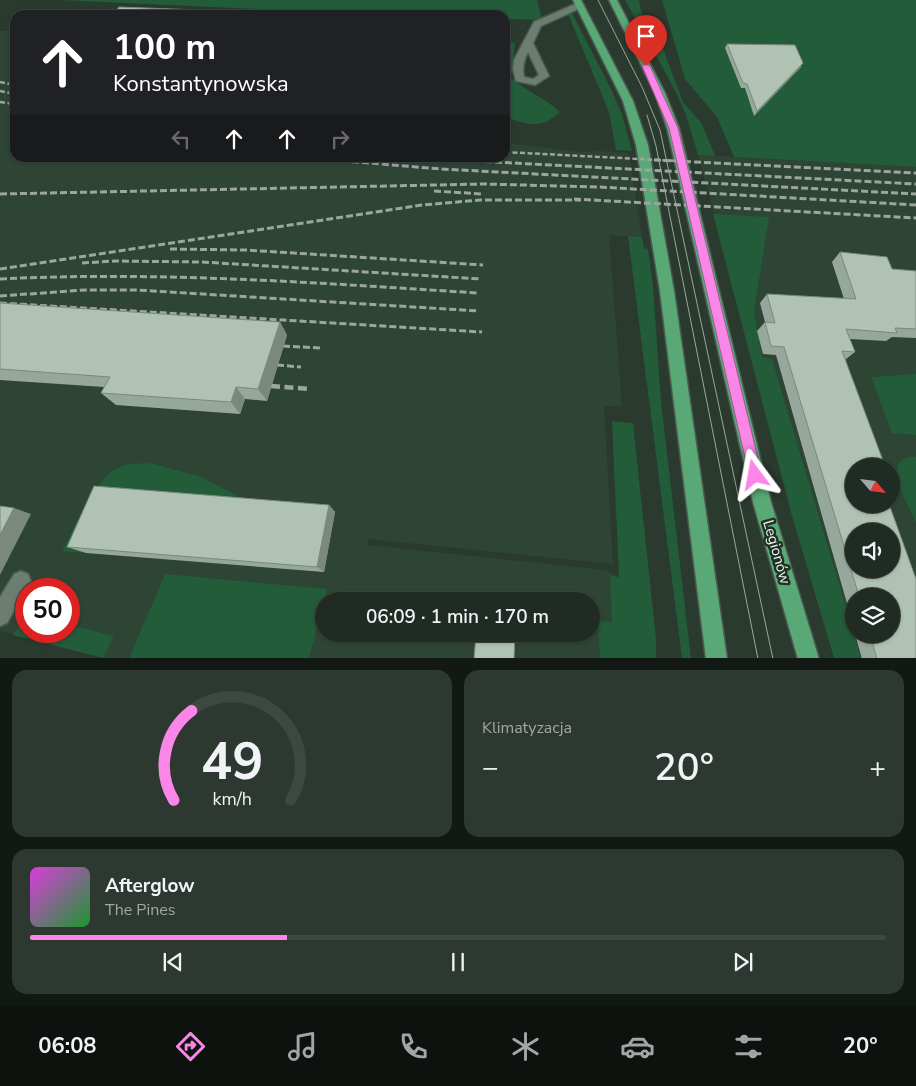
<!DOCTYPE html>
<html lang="pl">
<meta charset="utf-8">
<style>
:root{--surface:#202c23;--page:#2d3830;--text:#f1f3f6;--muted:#a2a7a6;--line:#3d4841;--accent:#fa87e8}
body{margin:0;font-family:"Nunito Sans",sans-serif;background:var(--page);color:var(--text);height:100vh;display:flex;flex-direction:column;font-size:19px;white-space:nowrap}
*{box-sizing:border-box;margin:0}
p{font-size:16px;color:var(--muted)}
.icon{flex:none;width:28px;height:28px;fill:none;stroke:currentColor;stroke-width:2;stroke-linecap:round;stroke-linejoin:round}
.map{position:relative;height:658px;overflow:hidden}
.sheet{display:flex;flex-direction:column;gap:12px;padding:12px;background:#121813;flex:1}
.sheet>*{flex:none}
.guide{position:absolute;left:10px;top:10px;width:500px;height:152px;border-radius:15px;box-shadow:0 1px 4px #0004,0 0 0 1px var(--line);background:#202124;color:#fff;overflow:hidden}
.needle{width:32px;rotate:118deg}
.fabs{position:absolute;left:845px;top:458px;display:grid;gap:10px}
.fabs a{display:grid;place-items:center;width:55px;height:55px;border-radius:50%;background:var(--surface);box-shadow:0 1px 4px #0004,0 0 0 1px var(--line);font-size:25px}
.speed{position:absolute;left:15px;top:578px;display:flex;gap:10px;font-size:25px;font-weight:700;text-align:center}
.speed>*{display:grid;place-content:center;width:65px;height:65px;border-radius:50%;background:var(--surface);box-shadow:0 1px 4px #0004,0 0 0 1px var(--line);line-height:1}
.speed .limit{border:8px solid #d22;background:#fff;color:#111}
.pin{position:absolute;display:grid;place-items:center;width:42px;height:42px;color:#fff;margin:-51px -21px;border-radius:50% 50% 50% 0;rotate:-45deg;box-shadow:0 0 5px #0007}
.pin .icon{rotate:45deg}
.me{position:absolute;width:55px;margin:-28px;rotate:347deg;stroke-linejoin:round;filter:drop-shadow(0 0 4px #0008)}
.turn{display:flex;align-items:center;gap:18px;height:105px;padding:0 20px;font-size:22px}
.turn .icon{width:65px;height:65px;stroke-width:2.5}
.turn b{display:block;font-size:35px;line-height:42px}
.lanes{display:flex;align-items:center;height:48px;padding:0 20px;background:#0003;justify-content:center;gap:25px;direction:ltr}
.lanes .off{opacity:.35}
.big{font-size:38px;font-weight:600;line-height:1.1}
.sheet .widget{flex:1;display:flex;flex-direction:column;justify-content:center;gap:8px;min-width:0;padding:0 18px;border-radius:15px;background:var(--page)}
.sheet .dial{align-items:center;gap:0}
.dial svg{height:130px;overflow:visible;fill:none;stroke:var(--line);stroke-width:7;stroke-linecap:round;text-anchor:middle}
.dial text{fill:var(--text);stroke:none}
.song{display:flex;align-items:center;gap:15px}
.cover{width:60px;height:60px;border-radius:8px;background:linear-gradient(135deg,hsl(300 70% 55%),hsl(130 70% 35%))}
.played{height:5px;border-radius:2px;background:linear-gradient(90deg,var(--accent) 30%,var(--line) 30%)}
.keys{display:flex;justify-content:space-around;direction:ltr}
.heat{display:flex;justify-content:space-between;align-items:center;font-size:28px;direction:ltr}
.sheet .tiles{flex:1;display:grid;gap:12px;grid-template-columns:1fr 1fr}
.widget:last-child{grid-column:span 2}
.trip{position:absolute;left:315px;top:592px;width:285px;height:50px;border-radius:25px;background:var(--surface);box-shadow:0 1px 4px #0004,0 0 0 1px var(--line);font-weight:600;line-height:50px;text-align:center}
.tabs{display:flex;height:80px;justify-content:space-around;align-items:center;background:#0d120e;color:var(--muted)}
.tabs .icon{width:35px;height:35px}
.tabs .current{color:var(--accent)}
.tabs b{font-size:22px;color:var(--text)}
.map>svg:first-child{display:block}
</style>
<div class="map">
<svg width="916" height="659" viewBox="0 0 916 659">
<rect width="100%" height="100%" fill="#2b3a2f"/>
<g fill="#2e4434" fill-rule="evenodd">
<path d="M0 31H15V158H505V143L582 152 599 151 629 153 642 237 609 235 622 406H604L613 564 368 539 367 545 606 570 619 577 622 658 219 659 209 655 168 659H111L0 631ZM26 589H69V631H26ZM324 601H591V634H324Z"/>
<path d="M698 155 916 167V658H835ZM854 466H891V504H854ZM854 531H891V569H854ZM854 596H891V634H854Z"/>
</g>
<g fill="#225c38">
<polygon points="59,0 537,0 542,20 505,19 505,15 387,15"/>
<polygon points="625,0 639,0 643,21 653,22 683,102 702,124 715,156 698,155 686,115 676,92"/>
<polygon points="662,0 916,0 916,167 734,157 717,117 685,79"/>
<polygon points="572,13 610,87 622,114 632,151 616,150 609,112 568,14"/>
<path d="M505 41 515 43 511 78C526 91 545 98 560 112 540 130 529 125 505 117Z"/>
<polygon points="713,214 769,217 754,311 762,357 772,359 861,658 834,658 792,516"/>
<polygon points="628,236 642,237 644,248 648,249 653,286 661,402 691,658 682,658"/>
<polygon points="916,374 916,435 892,433 871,377"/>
<polygon points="612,421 633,423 656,639 656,658 600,658 598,621 612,622 610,576 619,577"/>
<path d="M912 456 916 457V522C908 504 880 462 912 456Z"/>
<path d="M150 463 202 477 239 497 107 493 81 553 62 551C75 527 95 475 122 466 130 463 142 464 150 463Z"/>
<polygon points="165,574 327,589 309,658 129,658"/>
<polygon points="26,615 26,631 69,631 69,625 114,636 103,658 13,635"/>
</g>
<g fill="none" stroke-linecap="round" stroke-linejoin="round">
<g stroke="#4b594f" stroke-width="3">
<g id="minor">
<path d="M580 2 584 5 583 7 541 26 533 43 549 76 535 85 516 81 513 69 514 60 534 22ZM528 52 539 75 533 79 524 77C522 68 524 60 528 52Z"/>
<polygon points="21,571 28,574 31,581 7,623 0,626 0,597 14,574"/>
</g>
</g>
<g stroke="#4b594f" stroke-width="3">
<g id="major">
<polygon points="573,0 581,0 633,101 648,145 674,291 727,659 706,659 660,291 636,145 623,101"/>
<polygon points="609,0 617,0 665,93 679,128 771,502 819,659 798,659 753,502 667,128 655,93"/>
</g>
</g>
<use href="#minor" fill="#6c7d71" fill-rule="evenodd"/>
<use href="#major" fill="#59a977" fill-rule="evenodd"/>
<g stroke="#9ba69e" stroke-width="1">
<polyline points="598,0 642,87 660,130 773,659"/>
<polyline points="647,115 656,146 758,659"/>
</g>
<g stroke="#9ba69e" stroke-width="2.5" stroke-dasharray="5 2.5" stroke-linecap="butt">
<polyline points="0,82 15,85"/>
<polyline points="0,91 15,94"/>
<polyline points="0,102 15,104"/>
<polyline points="505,152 678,161"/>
<polyline points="313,158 346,161"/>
<polyline points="424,158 478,161"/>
</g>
<g stroke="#9ba69e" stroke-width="3" stroke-dasharray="7 3" stroke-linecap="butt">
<polyline points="332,160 441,169 916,194"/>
<polyline points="455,160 916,184"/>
<polyline points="654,160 916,173"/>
<polyline points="434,191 482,194"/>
<polyline points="0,194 484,184 599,187 916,205"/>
<polyline points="574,199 916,218"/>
<polyline points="170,249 246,250 483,265"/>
<polyline points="82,263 115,261 202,262 481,279"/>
<polyline points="0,269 422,205 481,200 581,200"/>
<path d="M0 279C160 271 318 283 478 293"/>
<polyline points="0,296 85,290 137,290 479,311"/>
<polyline points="0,303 482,332"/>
<polyline points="283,346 320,348"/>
<polyline points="277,365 301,367"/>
</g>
<polyline stroke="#9ba69e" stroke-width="4.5" stroke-dasharray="9 4.5" stroke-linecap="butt" points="271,386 311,389"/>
</g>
<g fill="#96a79b">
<polygon points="727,44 801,67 754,116 745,88 741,88 725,48"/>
<polygon points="840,252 892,269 916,271 916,338 892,337 886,341 850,339 855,352 846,359 854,466 916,659 862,659 855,634 891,634 891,596 854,596 854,628 776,355 763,354 757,331 765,322 760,303 767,294 844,299 832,262"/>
<polygon points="0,303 280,322 287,335 267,401 245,399 240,414 116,405 101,393 104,387 0,380"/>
<polygon points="329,505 335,512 324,572 86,553 67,547"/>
</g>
<g fill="#7a887e">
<polygon points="201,10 203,15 199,15"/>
<polygon points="803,63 801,67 754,116 757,111"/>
<polygon points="280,322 287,335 267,401 258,389"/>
<polygon points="236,387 245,399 240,414 231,402"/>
<polygon points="329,505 335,512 324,572 317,567"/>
<polygon points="14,508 31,514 0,575 0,535"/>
</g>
<g fill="#afc2b4" stroke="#7a887e" fill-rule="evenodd">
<polygon points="119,7 201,10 199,15 113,15"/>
<polygon points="727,44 795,45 803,63 757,111 747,84 743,83"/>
<path d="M840 252 887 257 892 269 916 271V329L895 328 897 333 846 329 855 352 842 351 885 466H854V504H889L916 579V659H877L870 634H891V596H859L784 347 771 346 765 322 775 323 767 294 856 299ZM854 531H891V569H854Z"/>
<polygon points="0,303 280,322 258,389 236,387 231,402 101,393 110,377 0,369"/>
<polygon points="94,486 329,505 317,567 67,547"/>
<polygon points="0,506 14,508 0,535"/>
<polygon points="476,634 515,634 514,659 474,659"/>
</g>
<polygon fill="#fa87e8" stroke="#a25897" points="646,63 650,66 678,128 762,475 760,480 755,482 751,480 749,475 669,128 642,66"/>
<g text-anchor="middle" stroke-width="5" stroke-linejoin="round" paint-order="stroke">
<g font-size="15" fill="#eef7f0" stroke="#213025">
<text transform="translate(777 552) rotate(74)" y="5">Legionów</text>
</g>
</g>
</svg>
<div class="fabs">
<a><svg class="needle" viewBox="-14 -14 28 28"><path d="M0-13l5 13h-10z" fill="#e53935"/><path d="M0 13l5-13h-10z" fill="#a2a7a6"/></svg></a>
<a><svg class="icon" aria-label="sound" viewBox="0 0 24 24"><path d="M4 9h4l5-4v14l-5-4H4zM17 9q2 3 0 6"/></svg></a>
<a><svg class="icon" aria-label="layers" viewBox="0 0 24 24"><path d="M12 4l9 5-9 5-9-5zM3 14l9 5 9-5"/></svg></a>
</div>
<div class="speed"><div class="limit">50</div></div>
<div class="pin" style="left:646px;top:66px;background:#d93025"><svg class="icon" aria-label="arrive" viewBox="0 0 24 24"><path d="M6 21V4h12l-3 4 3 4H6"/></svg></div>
<svg class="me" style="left:755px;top:475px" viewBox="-20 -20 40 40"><path d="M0-17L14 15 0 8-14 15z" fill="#fa87e8" stroke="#fff" stroke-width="4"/></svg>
<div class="trip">06:09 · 1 min · 170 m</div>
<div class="guide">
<div class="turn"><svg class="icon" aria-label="ahead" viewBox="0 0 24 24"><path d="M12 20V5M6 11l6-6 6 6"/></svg><div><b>100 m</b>Konstantynowska</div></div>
<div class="lanes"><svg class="icon off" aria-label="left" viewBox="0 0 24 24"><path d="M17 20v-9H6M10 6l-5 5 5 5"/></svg><svg class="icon" aria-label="ahead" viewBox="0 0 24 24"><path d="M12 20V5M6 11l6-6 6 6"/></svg><svg class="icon" aria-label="ahead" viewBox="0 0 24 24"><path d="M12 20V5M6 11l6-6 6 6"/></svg><svg class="icon off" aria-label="right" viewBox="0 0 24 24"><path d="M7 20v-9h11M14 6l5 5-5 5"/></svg></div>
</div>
</div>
<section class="sheet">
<div class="tiles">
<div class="widget dial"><svg viewBox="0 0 100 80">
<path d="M14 69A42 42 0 1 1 86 69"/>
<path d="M14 69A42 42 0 0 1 25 14" stroke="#fa87e8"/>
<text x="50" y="56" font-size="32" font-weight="700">49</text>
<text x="50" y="72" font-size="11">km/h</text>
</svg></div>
<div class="widget"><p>Klimatyzacja</p>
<div class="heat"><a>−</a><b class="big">20°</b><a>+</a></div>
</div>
<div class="widget">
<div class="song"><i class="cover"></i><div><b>Afterglow</b><p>The Pines</p></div></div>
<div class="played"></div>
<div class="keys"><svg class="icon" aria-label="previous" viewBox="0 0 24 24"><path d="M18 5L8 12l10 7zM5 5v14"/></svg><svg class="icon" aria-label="pause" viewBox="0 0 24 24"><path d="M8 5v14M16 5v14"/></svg><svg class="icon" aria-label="next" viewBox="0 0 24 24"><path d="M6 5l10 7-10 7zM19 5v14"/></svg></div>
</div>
</div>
</section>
<nav class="tabs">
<b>06:08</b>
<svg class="icon current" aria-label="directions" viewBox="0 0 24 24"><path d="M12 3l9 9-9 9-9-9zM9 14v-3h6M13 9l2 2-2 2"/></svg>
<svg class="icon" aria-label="music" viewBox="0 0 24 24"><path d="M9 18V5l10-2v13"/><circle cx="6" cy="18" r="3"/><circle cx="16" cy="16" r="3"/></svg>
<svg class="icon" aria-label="phone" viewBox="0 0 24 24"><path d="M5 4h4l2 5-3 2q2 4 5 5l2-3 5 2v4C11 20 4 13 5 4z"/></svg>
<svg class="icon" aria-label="climate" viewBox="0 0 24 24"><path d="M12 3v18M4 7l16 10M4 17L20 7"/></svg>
<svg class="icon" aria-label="car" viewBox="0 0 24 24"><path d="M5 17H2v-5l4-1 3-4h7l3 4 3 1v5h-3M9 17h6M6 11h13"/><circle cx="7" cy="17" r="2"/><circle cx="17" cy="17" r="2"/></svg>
<svg class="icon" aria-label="filters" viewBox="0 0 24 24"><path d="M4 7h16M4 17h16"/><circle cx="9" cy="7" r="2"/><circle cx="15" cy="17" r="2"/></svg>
<b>20°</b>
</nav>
